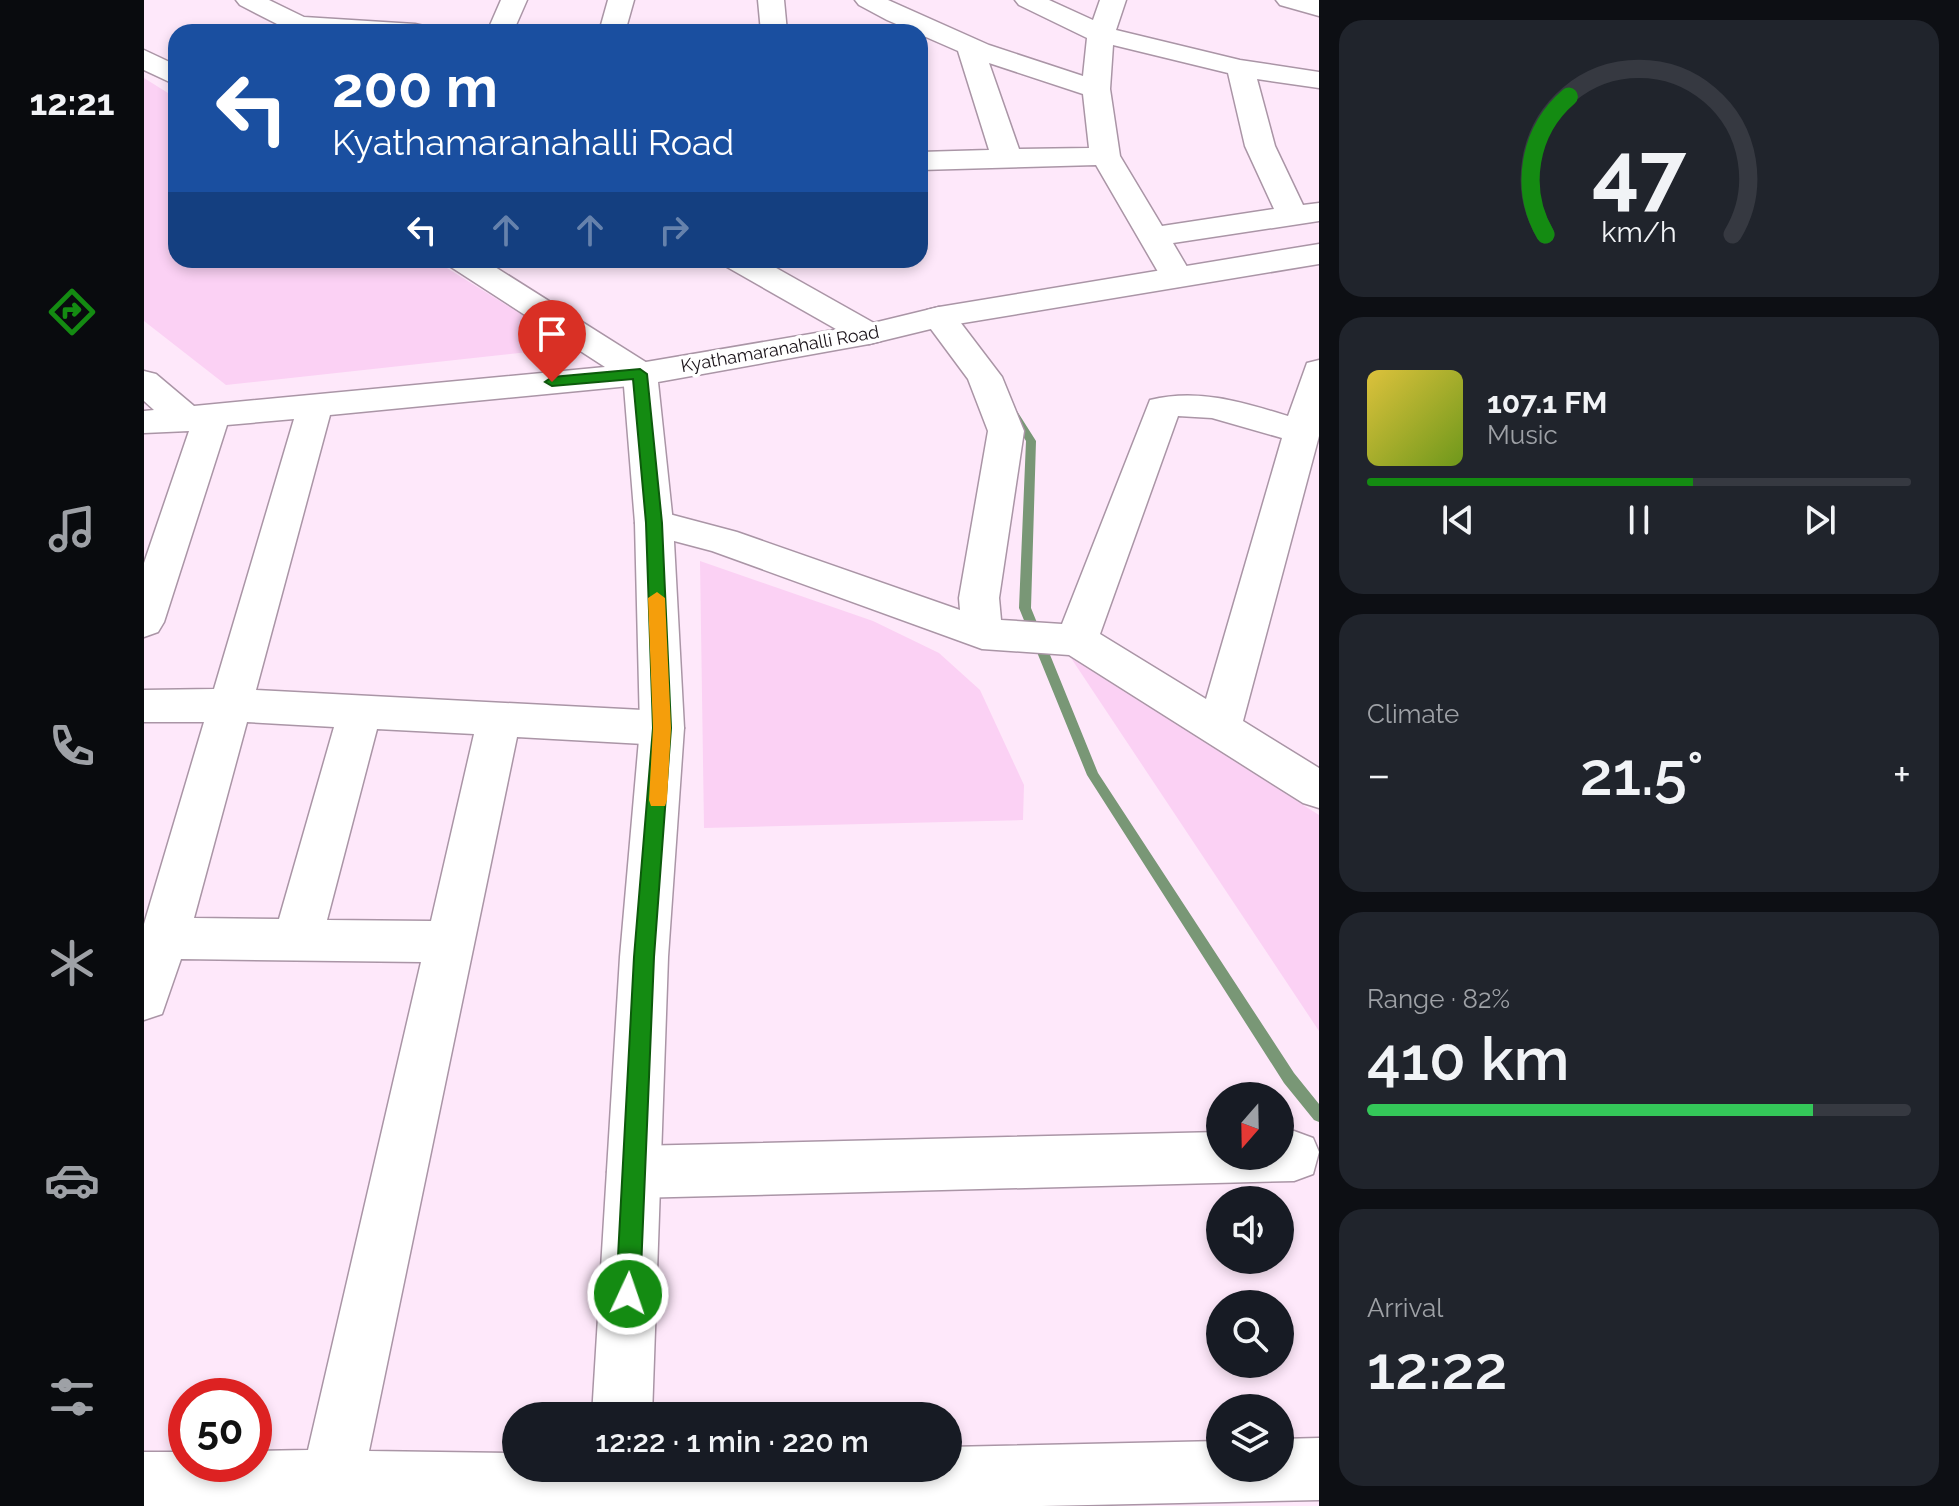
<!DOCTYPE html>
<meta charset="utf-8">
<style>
:root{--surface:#171b24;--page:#20242c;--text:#f1f3f6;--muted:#9ea1a6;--line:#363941;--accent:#148b12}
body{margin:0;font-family:Raleway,sans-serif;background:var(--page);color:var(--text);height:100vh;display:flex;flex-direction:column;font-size:30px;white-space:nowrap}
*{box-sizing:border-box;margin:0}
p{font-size:26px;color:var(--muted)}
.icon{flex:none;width:44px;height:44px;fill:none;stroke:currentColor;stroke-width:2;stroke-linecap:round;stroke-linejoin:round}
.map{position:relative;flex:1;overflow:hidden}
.details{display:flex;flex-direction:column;gap:20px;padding:20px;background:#0d0f14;width:640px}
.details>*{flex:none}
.top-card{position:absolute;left:24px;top:24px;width:760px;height:244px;border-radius:24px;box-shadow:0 4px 12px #0003;background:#1a4fa0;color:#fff;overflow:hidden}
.needle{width:52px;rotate:200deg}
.buttons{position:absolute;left:1062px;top:1082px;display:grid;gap:16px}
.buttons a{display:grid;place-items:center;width:88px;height:88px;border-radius:50%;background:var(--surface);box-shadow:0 4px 12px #0003;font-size:40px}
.speed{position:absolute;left:24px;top:1378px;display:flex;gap:16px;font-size:40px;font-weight:700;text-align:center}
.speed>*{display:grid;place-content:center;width:104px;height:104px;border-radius:50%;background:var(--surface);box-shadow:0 4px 12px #0003;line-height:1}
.speed .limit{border:12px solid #d22;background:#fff;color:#111}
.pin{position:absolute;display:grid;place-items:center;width:68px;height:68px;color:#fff;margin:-82px -34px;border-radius:50% 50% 50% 0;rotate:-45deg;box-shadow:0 0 8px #0007}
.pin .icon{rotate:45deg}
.me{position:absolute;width:88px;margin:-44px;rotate:3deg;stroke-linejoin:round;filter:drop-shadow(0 0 6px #0008)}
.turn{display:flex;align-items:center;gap:28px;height:168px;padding:0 32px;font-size:36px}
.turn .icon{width:104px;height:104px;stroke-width:2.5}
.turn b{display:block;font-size:56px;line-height:68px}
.lanes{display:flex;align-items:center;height:76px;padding:0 32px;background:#0003;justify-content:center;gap:40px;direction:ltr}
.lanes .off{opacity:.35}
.big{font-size:60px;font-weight:600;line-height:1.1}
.details .card{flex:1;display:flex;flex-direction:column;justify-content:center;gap:12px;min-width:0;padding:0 28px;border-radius:24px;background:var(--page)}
.details .dial{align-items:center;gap:0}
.dial svg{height:208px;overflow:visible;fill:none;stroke:var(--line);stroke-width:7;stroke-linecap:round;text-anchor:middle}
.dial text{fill:var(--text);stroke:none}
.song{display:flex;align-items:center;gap:24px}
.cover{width:96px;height:96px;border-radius:12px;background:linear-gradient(135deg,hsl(50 70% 55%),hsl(80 70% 35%))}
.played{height:8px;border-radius:4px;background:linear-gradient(90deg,var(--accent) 60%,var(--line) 60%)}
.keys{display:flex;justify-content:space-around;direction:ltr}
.heat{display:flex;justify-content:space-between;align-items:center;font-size:44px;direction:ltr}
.charge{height:12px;border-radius:6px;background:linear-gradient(90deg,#34c759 82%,var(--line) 0)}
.trip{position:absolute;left:358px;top:1402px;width:460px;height:80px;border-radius:40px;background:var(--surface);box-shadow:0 4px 12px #0003;font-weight:600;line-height:80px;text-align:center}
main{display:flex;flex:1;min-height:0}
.menu{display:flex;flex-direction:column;width:144px;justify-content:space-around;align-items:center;background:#090b0e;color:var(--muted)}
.menu .icon{width:56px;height:56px}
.menu .current{color:var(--accent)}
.menu b{font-size:36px;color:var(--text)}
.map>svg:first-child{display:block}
</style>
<main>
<nav class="menu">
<b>12:21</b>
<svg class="icon current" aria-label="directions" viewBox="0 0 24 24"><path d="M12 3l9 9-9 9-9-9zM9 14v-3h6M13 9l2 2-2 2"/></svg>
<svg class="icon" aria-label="music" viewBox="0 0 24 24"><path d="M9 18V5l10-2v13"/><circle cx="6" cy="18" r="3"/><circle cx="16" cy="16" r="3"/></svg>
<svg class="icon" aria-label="phone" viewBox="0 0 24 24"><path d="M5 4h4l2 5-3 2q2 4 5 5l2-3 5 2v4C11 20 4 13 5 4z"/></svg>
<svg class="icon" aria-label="climate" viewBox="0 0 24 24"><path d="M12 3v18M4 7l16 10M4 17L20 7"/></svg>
<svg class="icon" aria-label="car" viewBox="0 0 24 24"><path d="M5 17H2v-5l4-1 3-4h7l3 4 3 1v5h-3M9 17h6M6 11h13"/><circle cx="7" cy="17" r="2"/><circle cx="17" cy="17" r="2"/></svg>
<svg class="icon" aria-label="filters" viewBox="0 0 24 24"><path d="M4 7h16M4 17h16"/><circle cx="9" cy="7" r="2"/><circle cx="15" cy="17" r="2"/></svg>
</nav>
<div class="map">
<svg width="1175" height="1506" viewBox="0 0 1175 1506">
<rect width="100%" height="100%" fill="#fee8fa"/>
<g fill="#fbd1f4">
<polygon points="0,78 32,98 32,260 290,260 430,347 82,385 0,321"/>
<polygon points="556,561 729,621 795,653 836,690 880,785 879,820 560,828"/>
<polygon points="927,658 1175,815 1175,1031"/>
</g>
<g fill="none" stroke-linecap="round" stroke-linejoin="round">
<polygon fill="#799776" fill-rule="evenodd" points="870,410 873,411 892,441 887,608 954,773 1150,1073 1175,1104 1175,1122 1170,1120 1140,1083 943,775 875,608 882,441 865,413"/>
<g stroke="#aa95a6" stroke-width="3">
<g id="street">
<polygon points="92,0 125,0 160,17 271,24 280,26 284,32 124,32 133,24 96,5"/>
<polygon points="357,0 383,0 369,32 343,32"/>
<polygon points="464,0 490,0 481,32 455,32"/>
<polygon points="614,0 640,0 643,32 617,32"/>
<path d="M711 0H744L845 45 939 76 943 38 875 5 871 0H905L949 20 956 0H982L972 30 1096 60 1175 72V88L1113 79 1131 146 1159 205 1175 203V221L1029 243 1049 277 1045 284 1033 287 1021 284 1017 277 952 165 776 170V152L845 150 814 51 743 20 715 5ZM969 45 1084 73 1101 146 1130 209 1018 226 976 156 966 89ZM845 63 939 94 945 148 875 149Z"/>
<polygon points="0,50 32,65 32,85 0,70"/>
<path d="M302 260H340L508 366 513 374 508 382 496 385 186 415 112 690 518 711 533 716 540 728 533 740 518 745 373 737 225 1451 372 1453V1468H804V1447L1076 1441V1468H1136V1439L1175 1438V1500L898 1506H0V1452H42V1464H110V1451L164 1450 277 962 37 959 18 1014 0 1020V924L60 722H0V690L70 689 150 419 83 425 20 622 14 632 0 637V563L45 431 0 433V411L10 410 0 401V371L12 374 50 406 461 367 307 267ZM103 722 190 727 135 919 50 918ZM233 729 330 734 287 921 183 920Z"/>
<polygon points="578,260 618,260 737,327 742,334 737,341 725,344 713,341 583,267"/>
<path d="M795 307 807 310 858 377 880 431 855 598 857 620 918 624 1006 400C1054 388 1098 402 1144 416L1163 363 1175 360V436L1099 721 1175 768V808L1159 803 925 655 838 649 568 551 496 532 491 523 496 514 510 510 593 532 816 610 815 598 844 431 824 379 778 317 783 310ZM1034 416 1068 418 1138 438 1062 699 956 634Z"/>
<polygon points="1136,1131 1150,1131 1169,1138 1175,1152 1169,1174 1150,1181 490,1198 471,1190 463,1172 471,1154 490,1146 1076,1132 1076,1156 1136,1156"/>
</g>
</g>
<g stroke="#aa95a6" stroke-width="3">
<g id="secondary">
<polygon points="1132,0 1175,0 1175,16 1136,5"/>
<polygon points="1175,244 1175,264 795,327 725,344 514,382 529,523 540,728 524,957 508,1416 448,1416 476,957 496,728 491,523 479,374 484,366 496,363 725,324 795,307"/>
<polygon points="444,1468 506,1468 503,1506 441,1506"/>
</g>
</g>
<use href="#street" fill="#fff" fill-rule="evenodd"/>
<use href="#secondary" fill="#fff" fill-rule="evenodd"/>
</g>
<polygon fill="#148b12" stroke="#0d5a0c" stroke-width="2" points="496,369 503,374 518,523 527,728 510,957 496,1294 492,1302 484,1306 475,1302 472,1294 490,957 509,728 502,523 489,379 408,386 401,382 408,377"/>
<polygon fill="#f59e0b" points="513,592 521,598 527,728 523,800 521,806 507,806 505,800 509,728 504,598"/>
<g text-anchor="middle" stroke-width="7" stroke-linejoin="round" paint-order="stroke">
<g font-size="18" fill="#1a1319" stroke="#fff">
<text transform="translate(636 349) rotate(-10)" y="6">Kyathamaranahalli Road</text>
</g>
</g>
</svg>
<div class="buttons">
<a><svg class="needle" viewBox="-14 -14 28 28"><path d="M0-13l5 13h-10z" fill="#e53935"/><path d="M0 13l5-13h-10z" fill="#9ea1a6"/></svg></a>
<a><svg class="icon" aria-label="sound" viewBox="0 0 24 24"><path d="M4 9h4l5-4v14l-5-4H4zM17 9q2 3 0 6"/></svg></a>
<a><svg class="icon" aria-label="search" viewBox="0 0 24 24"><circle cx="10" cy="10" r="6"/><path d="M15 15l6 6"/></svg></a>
<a><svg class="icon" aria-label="layers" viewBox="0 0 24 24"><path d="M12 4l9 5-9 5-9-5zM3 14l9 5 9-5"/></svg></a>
</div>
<div class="speed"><div class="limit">50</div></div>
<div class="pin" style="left:408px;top:382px;background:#d93025"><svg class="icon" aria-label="arrive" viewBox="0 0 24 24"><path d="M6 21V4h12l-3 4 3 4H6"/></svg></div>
<svg class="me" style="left:484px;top:1294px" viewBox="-20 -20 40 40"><circle r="17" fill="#148b12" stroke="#fff" stroke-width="3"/><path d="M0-11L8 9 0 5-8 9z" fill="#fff"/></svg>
<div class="trip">12:22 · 1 min · 220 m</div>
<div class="top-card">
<div class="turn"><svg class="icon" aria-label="left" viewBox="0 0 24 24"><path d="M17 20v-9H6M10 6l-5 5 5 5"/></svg><div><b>200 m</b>Kyathamaranahalli Road</div></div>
<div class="lanes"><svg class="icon" aria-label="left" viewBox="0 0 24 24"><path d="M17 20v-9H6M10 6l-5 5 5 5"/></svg><svg class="icon off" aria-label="ahead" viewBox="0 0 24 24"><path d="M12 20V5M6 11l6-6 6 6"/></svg><svg class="icon off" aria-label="ahead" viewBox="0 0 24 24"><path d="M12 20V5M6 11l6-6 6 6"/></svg><svg class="icon off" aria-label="right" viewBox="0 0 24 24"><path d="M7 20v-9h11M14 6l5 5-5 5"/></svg></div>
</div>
</div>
<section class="details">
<div class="card dial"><svg viewBox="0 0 100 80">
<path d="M14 69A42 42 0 1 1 86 69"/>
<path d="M14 69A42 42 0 0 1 23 16" stroke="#148b12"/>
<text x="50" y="56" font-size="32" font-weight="700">47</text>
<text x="50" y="72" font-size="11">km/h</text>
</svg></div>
<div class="card">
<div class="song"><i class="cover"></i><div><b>107.1 FM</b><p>Music</p></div></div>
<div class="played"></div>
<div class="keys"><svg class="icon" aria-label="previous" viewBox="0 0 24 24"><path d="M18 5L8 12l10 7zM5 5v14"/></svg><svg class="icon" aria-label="pause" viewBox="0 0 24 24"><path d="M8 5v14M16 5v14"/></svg><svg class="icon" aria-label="next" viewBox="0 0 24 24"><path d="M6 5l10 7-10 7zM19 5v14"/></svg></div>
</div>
<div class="card"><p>Climate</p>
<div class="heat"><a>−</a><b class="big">21.5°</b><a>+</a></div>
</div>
<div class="card"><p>Range · 82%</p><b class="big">410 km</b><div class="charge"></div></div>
<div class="card"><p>Arrival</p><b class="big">12:22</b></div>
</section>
</main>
